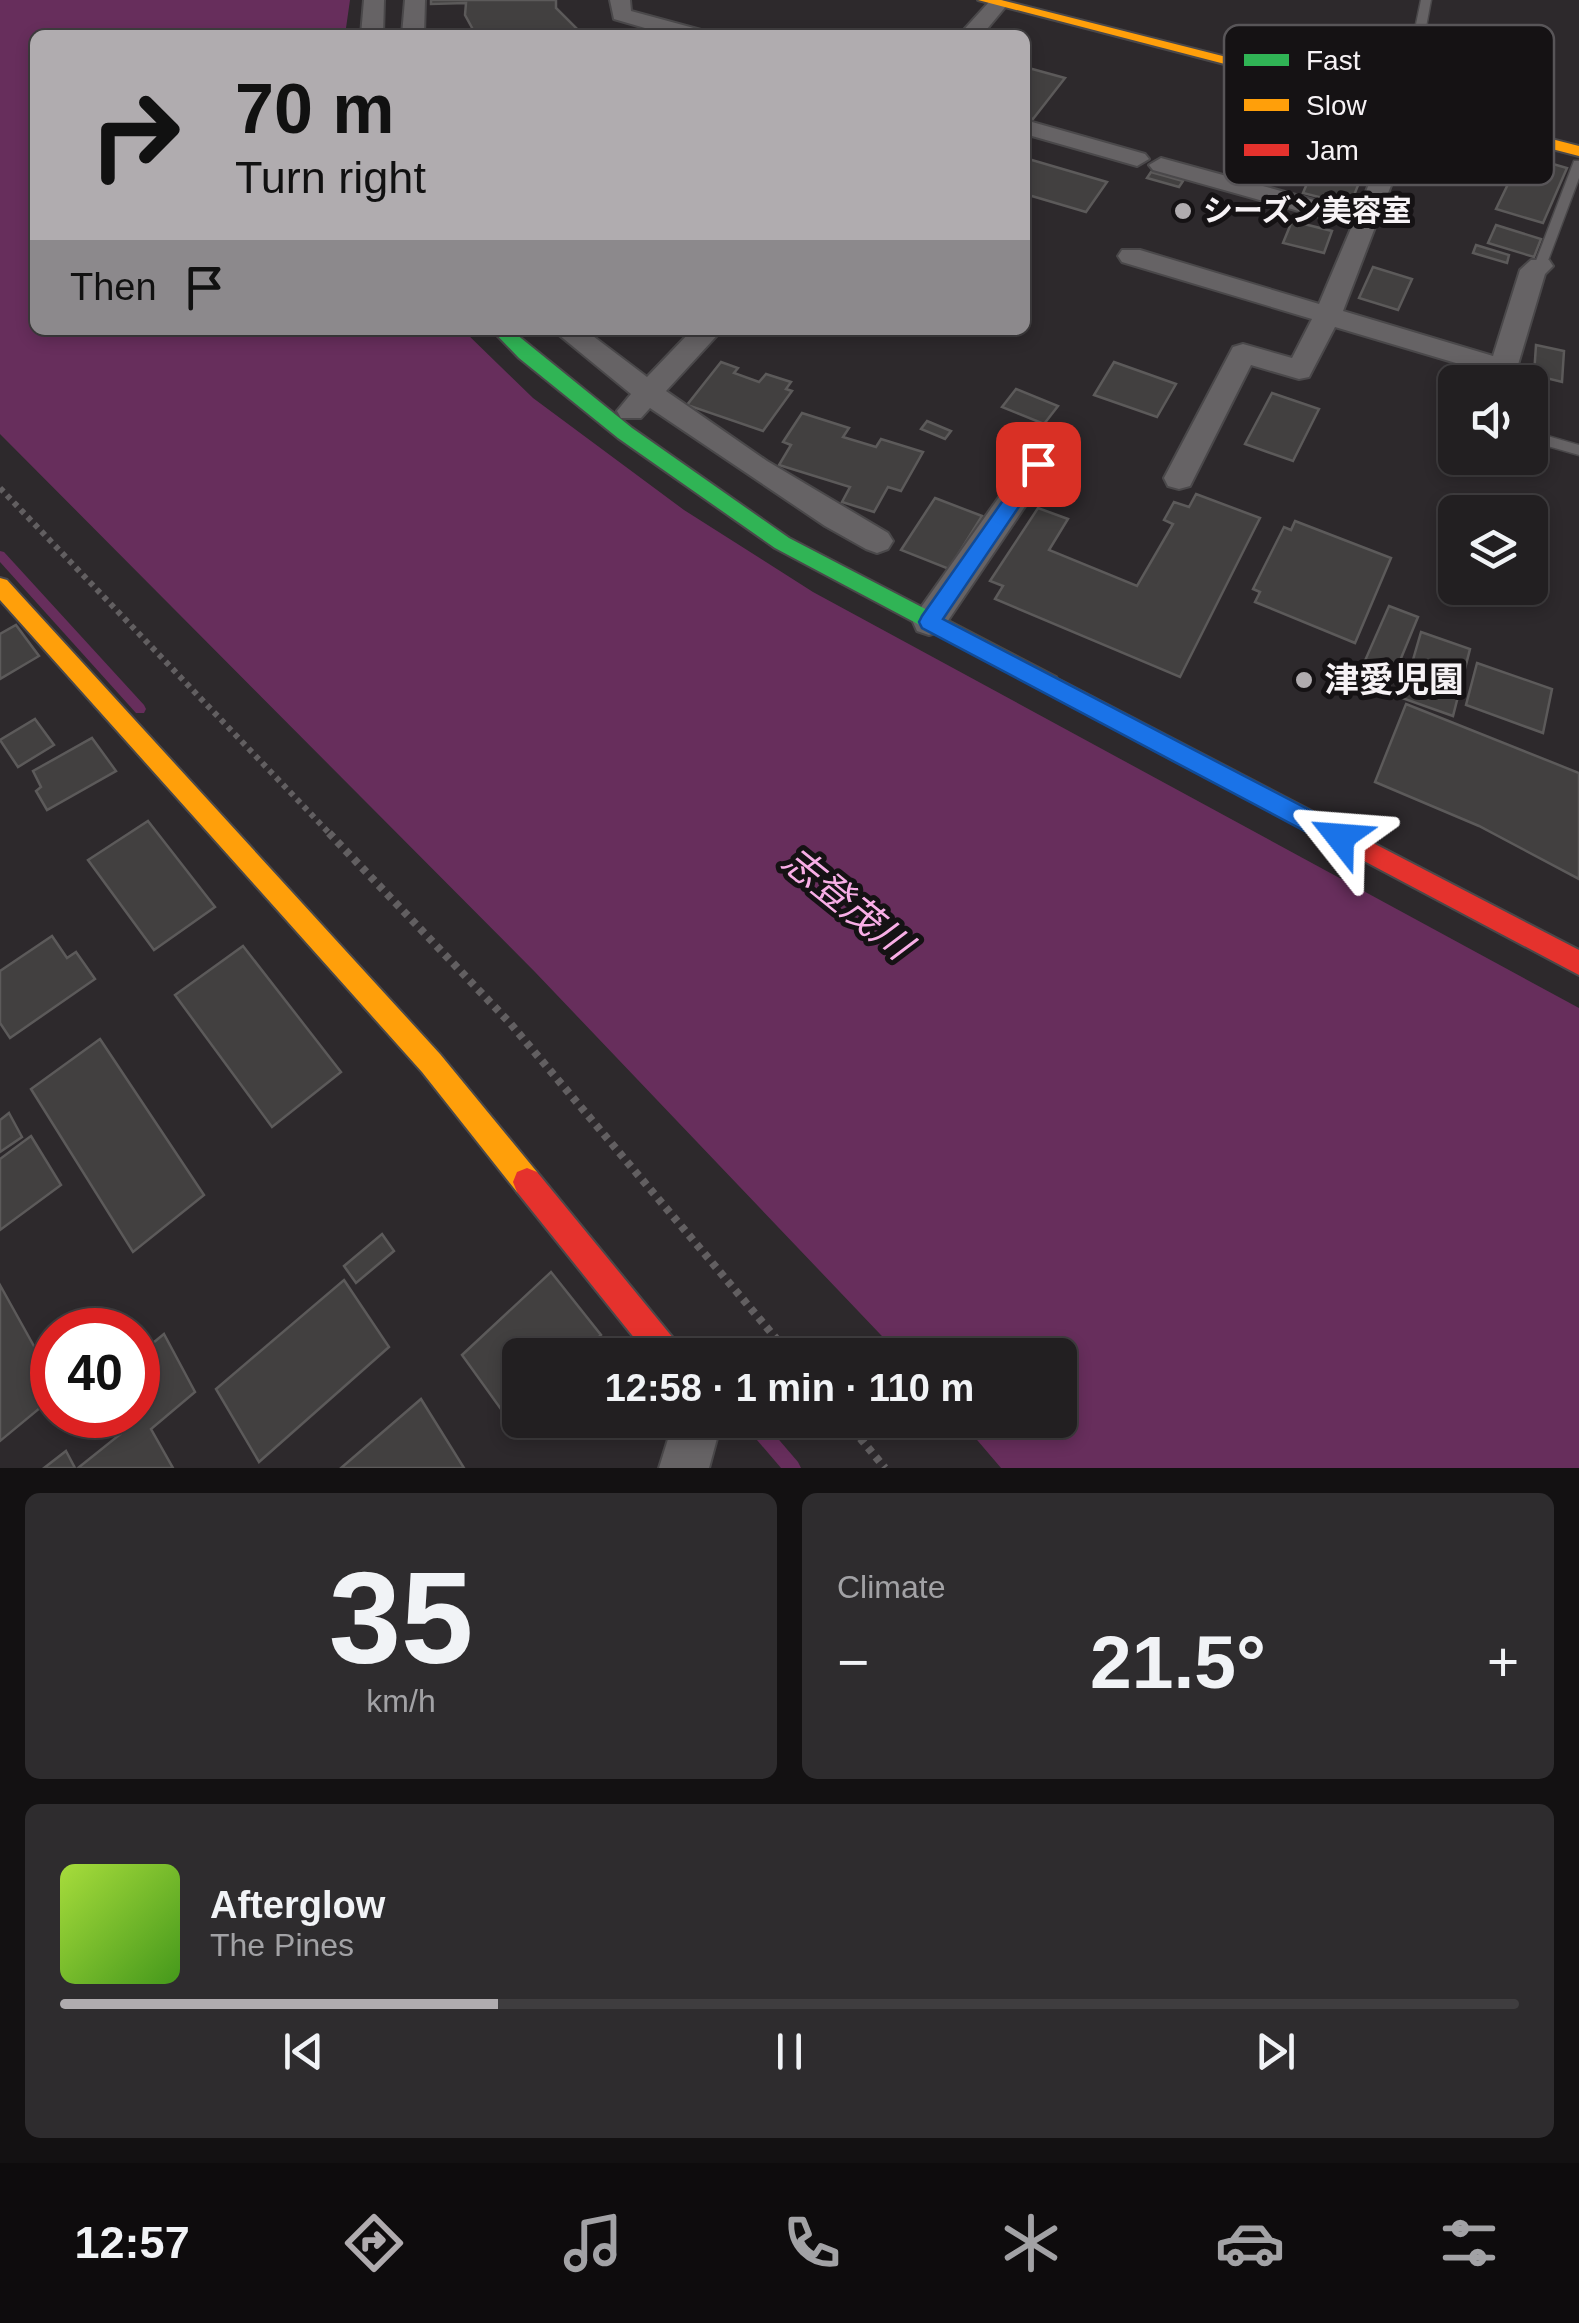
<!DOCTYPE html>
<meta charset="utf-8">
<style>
:root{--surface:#221f21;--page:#2e2c2e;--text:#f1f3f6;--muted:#a2a2a5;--line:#3f3d3f;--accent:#b0acaf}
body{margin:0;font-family:Helvetica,"Noto Sans JP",sans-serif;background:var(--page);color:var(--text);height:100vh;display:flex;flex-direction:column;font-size:38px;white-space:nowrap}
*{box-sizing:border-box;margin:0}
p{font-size:32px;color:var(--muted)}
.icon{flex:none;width:55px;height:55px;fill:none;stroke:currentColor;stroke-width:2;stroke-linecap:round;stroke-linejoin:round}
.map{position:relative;height:1468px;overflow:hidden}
.panel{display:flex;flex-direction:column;gap:25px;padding:25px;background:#131112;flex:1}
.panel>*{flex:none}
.hud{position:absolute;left:30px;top:30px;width:1000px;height:305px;border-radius:15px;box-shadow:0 5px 15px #0003,0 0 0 2px var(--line);background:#b0acaf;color:#111;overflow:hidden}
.fabs{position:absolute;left:1438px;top:365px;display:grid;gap:20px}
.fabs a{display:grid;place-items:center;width:110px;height:110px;border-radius:15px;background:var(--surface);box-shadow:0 5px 15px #0003,0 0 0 2px var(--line);font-size:50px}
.speed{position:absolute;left:30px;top:1308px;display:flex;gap:20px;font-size:50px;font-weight:700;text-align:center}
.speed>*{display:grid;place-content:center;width:130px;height:130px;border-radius:50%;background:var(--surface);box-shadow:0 5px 15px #0003,0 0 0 2px var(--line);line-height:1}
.speed .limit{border:15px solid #d22;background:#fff;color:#111}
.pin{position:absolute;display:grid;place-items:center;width:85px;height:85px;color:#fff;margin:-42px;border-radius:20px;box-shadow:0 5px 15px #0006}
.me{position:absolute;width:110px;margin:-55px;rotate:298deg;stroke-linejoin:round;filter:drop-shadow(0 0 8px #0008)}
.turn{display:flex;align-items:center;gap:35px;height:210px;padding:0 40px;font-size:45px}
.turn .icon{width:130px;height:130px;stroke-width:2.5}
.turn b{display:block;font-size:70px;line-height:85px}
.then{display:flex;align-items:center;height:95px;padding:0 40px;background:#0003;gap:20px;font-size:38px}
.big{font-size:75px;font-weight:700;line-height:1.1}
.panel .card{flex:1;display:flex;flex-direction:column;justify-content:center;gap:15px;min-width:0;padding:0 35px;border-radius:15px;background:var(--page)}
.panel .dial{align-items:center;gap:0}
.dial b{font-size:130px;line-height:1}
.song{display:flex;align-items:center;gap:30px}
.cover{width:120px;height:120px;border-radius:15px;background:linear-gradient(135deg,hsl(80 70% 55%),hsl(100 70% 35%))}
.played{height:10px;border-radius:5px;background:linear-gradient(90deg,var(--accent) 30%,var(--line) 30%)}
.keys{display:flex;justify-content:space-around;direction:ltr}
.heat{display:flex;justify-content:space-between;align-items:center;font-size:55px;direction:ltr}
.panel .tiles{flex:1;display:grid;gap:25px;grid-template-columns:1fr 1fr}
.card:last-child{grid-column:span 2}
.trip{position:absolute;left:502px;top:1338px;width:575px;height:100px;border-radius:15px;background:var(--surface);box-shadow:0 5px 15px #0003,0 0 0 2px var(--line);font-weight:700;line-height:100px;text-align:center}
.tabs{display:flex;height:160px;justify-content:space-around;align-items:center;background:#0e0c0d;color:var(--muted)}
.tabs .icon{width:70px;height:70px}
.tabs .selected{color:var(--accent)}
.tabs b{font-size:45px;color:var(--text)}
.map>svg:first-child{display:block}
</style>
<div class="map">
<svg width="1579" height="1468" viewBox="0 0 1579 1468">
<rect width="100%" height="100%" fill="#2d292c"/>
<polygon fill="#672e5c" points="0,0 350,0 345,35 35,35 35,330 463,330 533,398 684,510 813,592 1579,1008 1579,1468 1001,1468 960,1420 1060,1420 1060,1355 900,1355 535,972 0,434"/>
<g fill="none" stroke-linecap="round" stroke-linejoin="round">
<g fill="#672e5c" fill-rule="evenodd">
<polygon points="0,551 4,552 144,705 146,709 144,713 136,713 0,562"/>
<polygon points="742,1420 762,1420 798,1462 801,1468 781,1468 745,1426"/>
</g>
</g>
<g fill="#424040" stroke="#5c5a5a" stroke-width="2.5">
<polygon points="431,0 556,0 556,8 577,29 596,35 476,35 465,15 466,3 431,4"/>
<polygon points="1025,67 1065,78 1033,119 1025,116"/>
<polygon points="1522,155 1567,168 1543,223 1496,209"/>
<polygon points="1025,158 1107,182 1086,212 1025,194"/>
<polygon points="1151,172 1183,181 1179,187 1147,178"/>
<polygon points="1312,172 1359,183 1350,205 1303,193"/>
<polygon points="1292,221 1332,231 1324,253 1283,243"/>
<polygon points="1496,225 1541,239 1534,257 1488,243"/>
<polygon points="1476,245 1509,255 1507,263 1473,253"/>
<polygon points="1373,267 1412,279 1398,310 1359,298"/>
<polygon points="1536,345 1564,351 1562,382 1534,375"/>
<polygon points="721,362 738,368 734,373 759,382 766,374 791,382 786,389 792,391 763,431 687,405"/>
<polygon points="1114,362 1176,384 1157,417 1094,395"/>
<polygon points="1016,389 1058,406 1044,424 1002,407"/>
<polygon points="1272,393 1319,409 1293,461 1245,444"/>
<polygon points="802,413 849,428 843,437 876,447 881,439 923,452 901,491 888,487 874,512 842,502 850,487 779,465 791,445 783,442"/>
<polygon points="927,421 951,431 945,439 921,429"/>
<polygon points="1196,494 1260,518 1180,677 995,599 1003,586 990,581 1038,508 1068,519 1049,550 1137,586 1173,524 1164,520 1174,502 1189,507"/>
<polygon points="935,498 982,516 949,569 901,550"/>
<polygon points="1295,521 1391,558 1355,643 1255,602 1260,592 1253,589 1284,527 1291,530"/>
<polygon points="1389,606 1418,617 1390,685 1360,672"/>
<polygon points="16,625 39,656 0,679 0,634"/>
<polygon points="1421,632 1470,649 1453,716 1402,698"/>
<polygon points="1477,663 1552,689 1543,733 1466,705"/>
<polygon points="1406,704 1579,773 1579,879 1479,826 1375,782"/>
<polygon points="35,719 54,745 18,767 0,740"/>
<polygon points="92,738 116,771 47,810 36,791 41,787 33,771"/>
<polygon points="148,821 215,907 154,950 88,860"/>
<polygon points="52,936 67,958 76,952 95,979 10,1038 0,1023 0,971"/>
<polygon points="243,946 341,1072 272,1127 175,995"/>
<polygon points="100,1039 204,1195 133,1252 31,1089"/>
<polygon points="9,1113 22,1137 0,1152 0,1120"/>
<polygon points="31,1136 61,1185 0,1230 0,1159"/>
<polygon points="382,1234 394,1251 356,1283 344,1266"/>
<polygon points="551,1272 601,1335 580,1355 520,1355 520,1414 511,1423 462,1355"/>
<polygon points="344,1280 389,1347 259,1462 216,1389"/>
<polygon points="0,1285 40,1357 52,1348 52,1398 0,1441"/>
<polygon points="164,1334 195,1392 151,1429 173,1468 78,1468 128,1428 121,1415 138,1415 138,1355"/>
<polygon points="421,1399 464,1468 341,1468"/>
<polygon points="66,1451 75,1468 44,1468"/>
</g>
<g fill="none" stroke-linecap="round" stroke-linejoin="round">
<g stroke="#4a484a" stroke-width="3">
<g id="lane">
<polygon points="1421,0 1431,0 1415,87 1409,90 1403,87"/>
<polygon points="1574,161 1579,161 1579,178 1546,266 1540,270 1535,269 1534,266"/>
<polygon points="1530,431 1579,445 1579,455 1530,441"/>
</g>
</g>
<g stroke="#4a484a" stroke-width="4">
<g id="street">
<polygon points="364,0 384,0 383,35 361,35"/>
<polygon points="405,0 425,0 424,35 402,35"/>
<polygon points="610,0 630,0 631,11 701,30 704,35 669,35 614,19"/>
<polygon points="990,1 1002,0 1007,5 982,35 959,35"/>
<polygon points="1409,80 1420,87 1421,107 1343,311 1493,356 1520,270 1531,260 1549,260 1553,266 1545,274 1517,368 1513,375 1503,377 1335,327 1309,377 1299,379 1251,365 1190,486 1179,489 1168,486 1164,478 1233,347 1243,344 1292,358 1312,319 1122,262 1118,256 1122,250 1140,250 1319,304 1352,226 1153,170 1149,165 1161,158 1358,212 1399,107 1398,87"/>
<polygon points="1025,120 1145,154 1149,159 1137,166 1025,134"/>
<polygon points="553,330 585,330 647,377 692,330 722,330 666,391 767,461 888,533 893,541 888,549 877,553 866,549 825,526 650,408 641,418 621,418 617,411 631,394"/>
<polygon points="1058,425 1068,428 1073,435 941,631 929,635 917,631 913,622 917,613 1048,428"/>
<polygon points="674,1420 722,1420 709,1468 659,1468"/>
</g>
</g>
<g stroke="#4a484a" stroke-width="4">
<polygon id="fast" points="492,330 511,330 632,428 789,538 1056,677 1059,683 1056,689 1040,689 775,548 618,438 519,358"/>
</g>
<g stroke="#4a484a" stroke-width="4">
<g id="slow">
<polygon points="978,0 1001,0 1579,146 1579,156"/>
<polygon points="0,578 7,580 440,1054 537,1172 541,1182 537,1192 527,1196 517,1192 422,1072 0,600"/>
</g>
</g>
<g stroke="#4a484a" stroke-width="4">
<g id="jam">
<polygon points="1048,674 1579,950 1579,975 1040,689 1037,683 1040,677"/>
<polygon points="527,1168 537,1172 678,1344 682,1355 648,1355 517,1192 513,1182 517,1172"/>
</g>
</g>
<polyline stroke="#625f61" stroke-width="6" stroke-dasharray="5 5" stroke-linecap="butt" points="0,488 331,835"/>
<g stroke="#625f61" stroke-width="8" stroke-dasharray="6 6" stroke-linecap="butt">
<polyline points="329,833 510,1023 790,1355"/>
<polyline points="845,1420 885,1468"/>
</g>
<use href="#lane" fill="#666365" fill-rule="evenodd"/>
<use href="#street" fill="#666365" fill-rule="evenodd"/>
<use href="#fast" fill="#30b455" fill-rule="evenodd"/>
<use href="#slow" fill="#ff9f0a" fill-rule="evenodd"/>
<use href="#jam" fill="#e5322d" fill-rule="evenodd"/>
</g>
<polygon fill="#1a73e8" stroke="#114b97" stroke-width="2.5" points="1038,457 1048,464 1045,468 943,619 1348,830 1352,837 1348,845 1340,848 1331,845 922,628 919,622 922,616 1032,459"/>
<g fill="#b0acaf" stroke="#151214" stroke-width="4">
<circle cx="1183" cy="211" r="10"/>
<circle cx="1304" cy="680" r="10"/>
</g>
<g text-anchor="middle" stroke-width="10" stroke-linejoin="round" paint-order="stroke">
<g font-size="30" font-weight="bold" fill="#f6f2f5" stroke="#151214" text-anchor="start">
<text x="1203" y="221">シーズン美容室</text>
</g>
<g font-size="35" font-weight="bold" fill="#f6f2f5" stroke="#151214" text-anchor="start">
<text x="1324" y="692">津愛児園</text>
</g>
<g font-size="38" font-style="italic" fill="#f8aee6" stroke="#151214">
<text transform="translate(847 903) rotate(39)" y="13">志登茂川</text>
</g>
</g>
<rect x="1224" y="25" width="330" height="160" rx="15" fill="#151214" stroke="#585558" stroke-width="2.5"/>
<rect x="1244" y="54" width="45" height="12" fill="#30b455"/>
<rect x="1244" y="99" width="45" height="12" fill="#ff9f0a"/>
<rect x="1244" y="144" width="45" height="12" fill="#e5322d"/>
<g font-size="28" fill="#f6f2f5">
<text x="1306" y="70">Fast</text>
<text x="1306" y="115">Slow</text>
<text x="1306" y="160">Jam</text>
</g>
</svg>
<div class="fabs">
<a><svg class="icon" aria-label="sound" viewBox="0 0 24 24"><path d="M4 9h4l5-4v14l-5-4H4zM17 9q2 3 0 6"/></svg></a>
<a><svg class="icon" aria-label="layers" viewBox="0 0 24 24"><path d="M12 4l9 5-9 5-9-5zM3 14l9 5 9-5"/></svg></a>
</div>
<div class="speed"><div class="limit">40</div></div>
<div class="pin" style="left:1038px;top:464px;background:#d93025"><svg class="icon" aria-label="arrive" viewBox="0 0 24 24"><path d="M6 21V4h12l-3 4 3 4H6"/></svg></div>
<svg class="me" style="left:1340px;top:837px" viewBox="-20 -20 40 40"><path d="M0-17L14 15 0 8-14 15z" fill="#1a73e8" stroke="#fff" stroke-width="4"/></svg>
<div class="trip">12:58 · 1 min · 110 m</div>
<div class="hud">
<div class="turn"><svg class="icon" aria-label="right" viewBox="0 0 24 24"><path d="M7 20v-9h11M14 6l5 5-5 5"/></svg><div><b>70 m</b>Turn right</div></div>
<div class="then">Then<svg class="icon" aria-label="arrive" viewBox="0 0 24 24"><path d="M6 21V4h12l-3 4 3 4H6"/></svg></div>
</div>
</div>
<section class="panel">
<div class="tiles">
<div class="card dial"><b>35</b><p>km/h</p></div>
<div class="card"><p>Climate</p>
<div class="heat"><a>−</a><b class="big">21.5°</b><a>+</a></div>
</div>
<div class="card">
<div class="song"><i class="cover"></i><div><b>Afterglow</b><p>The Pines</p></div></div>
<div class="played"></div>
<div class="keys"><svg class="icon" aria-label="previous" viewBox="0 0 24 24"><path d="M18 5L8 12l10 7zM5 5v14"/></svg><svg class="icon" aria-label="pause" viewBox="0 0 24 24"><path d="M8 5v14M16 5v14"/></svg><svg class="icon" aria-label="next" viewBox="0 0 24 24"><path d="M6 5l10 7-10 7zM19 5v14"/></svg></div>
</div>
</div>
</section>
<nav class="tabs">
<b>12:57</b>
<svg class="icon selected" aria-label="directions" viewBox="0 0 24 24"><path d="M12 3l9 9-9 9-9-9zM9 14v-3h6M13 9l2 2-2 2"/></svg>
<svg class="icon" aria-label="music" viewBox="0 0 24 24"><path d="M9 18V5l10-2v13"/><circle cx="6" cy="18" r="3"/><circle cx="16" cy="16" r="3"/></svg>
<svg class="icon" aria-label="phone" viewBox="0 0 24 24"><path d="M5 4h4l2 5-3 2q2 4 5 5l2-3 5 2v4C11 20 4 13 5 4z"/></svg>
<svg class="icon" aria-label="climate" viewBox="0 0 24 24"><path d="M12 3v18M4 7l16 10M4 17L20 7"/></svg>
<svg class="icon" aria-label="car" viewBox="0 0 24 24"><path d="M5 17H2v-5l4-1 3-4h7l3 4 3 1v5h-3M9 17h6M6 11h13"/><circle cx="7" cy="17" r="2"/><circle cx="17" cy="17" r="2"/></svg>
<svg class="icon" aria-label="filters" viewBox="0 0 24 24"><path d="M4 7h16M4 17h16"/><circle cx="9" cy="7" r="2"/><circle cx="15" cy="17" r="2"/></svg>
</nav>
